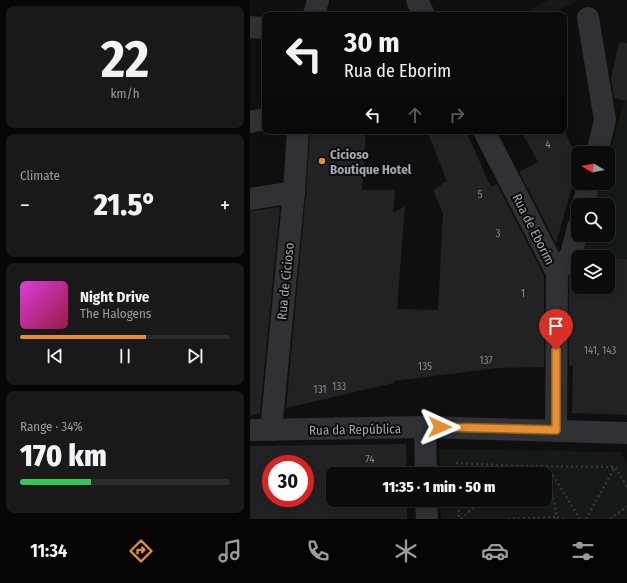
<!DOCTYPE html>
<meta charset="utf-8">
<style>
:root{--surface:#0b0b0c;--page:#19191a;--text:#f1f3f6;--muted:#9a9b9d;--line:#2b2b2d;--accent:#e58f32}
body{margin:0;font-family:"Fira Sans Condensed",sans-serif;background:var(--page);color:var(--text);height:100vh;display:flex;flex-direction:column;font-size:15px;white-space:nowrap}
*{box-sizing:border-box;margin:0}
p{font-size:13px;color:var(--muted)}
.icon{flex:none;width:22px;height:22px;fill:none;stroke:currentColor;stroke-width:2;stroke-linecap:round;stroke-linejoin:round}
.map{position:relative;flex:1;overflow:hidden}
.side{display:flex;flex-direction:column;gap:6px;padding:6px;background:#060607;width:250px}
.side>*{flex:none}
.guide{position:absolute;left:12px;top:12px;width:305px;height:122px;border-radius:8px;box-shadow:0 2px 10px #0003,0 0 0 1px var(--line);background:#0b0b0c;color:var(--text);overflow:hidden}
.needle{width:26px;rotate:280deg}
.controls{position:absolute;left:321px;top:146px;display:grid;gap:8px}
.controls a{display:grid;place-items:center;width:44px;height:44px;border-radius:8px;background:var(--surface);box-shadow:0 2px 10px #0003,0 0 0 1px var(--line);font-size:20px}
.speed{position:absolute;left:12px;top:455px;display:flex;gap:8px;font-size:20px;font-weight:700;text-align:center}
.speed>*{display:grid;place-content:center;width:52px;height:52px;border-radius:50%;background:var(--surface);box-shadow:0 2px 10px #0003,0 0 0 1px var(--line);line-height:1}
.speed .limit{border:6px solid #d22;background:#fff;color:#111}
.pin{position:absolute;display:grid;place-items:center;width:34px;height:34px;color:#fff;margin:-41px -17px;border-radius:50% 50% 50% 0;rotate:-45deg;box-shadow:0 0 4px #0007}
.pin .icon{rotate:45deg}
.me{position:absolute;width:44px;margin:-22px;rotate:91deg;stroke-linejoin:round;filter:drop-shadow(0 0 3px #0008)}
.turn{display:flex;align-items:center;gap:14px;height:84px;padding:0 16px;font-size:18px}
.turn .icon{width:52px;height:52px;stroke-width:2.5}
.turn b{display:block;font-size:28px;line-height:34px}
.lanes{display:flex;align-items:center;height:38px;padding:0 16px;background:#0003;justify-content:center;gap:20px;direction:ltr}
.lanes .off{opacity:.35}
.big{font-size:30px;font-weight:800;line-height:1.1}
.side .tile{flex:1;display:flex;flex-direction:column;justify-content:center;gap:6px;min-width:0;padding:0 14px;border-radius:8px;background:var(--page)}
.side .dial{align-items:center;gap:0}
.dial b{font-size:52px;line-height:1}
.song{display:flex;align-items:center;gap:12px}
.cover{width:48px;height:48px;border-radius:6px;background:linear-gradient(135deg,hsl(300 70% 55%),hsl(340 70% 35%))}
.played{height:4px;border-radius:2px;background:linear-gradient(90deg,var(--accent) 60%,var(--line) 60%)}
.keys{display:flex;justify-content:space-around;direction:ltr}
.heat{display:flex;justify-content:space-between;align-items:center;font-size:22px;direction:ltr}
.charge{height:6px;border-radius:3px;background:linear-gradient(90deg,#34c759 34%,var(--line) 0)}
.trip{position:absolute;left:76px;top:467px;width:226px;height:40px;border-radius:8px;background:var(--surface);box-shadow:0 2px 10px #0003,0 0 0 1px var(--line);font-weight:800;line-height:40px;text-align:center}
.tab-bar{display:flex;height:64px;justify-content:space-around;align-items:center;background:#040405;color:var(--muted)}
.tab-bar .icon{width:28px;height:28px}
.tab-bar .on{color:var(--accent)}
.tab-bar b{font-size:18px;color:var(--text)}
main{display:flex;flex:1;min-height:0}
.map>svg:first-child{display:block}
</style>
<main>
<section class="side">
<div class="tile dial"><b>22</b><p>km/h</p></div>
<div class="tile"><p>Climate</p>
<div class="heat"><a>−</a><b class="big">21.5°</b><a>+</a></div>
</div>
<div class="tile">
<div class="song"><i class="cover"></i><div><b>Night Drive</b><p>The Halogens</p></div></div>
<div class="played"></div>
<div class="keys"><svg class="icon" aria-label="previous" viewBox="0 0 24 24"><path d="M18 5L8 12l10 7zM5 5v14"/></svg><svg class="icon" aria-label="pause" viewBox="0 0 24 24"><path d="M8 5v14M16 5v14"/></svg><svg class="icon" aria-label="next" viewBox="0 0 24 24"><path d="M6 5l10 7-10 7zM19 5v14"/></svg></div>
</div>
<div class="tile"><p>Range · 34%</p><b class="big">170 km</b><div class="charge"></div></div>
</section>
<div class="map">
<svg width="377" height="519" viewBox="0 0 377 519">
<rect width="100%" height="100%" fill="#0f0f10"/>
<g fill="#161a16">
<polygon points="298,0 329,0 300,15 275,15 273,14"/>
<polygon points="377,91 377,259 327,256 334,235 358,235 358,205 343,205 350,183 358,183 358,159"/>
<polygon points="189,449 372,452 377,465 377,519 191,519 191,500 295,500 295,474 190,474"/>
</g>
<g fill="#222224" fill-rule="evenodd">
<polygon points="369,42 377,43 377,101 364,98 361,78"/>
<polygon points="60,131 116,131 112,190 145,190 143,213 155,206 147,309 188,310 193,214 183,190 197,181 177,131 216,131 241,187 247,184 294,276 294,367 247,368 144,381 144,383 36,408 56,193"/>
<polygon points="271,131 314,131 328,158 328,166 306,243 269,172 288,162"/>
<polygon points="30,207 10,413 0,416 0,211"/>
<polygon points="358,258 377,259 377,415 322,413 323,365 319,366 319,277 328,266 328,287 358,287"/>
<path d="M156 444 157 474H83V500H157V519H0V446ZM21 464H55V498H21Z"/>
</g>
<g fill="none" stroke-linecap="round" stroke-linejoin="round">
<g stroke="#36383c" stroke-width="2.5" stroke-dasharray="2 3" stroke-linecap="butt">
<polyline points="207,474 207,463 270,466 365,467 377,487"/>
<polyline points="262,474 270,466"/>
<polyline points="208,500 209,519"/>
<polyline points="211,519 232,500"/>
<polyline points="258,519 307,517 306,519"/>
<polyline points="314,519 307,517 297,466 330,519"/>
<polyline points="336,519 365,467"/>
<polyline points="360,519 377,506"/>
</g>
<g stroke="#303135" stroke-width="22">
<polyline points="167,0 174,15"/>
<polyline points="64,15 68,0"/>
<polyline points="338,18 355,120 347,153"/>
<polyline points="0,27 15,28"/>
<polyline points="0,122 15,119"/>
<polyline points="234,131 307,273 306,430"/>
<polyline points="0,199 44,192"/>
<polyline points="333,205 339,183"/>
<polyline points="307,273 321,255 328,227"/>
<polyline points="175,427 176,474"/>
<polyline points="0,430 175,427 377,433"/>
<polyline points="21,430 44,192 48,131"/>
<polyline points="176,500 177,519"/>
</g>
</g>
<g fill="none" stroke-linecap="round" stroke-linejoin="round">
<g stroke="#955d20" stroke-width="10">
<polyline id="route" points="190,427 306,430 306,350"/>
</g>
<use href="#route" stroke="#e58f32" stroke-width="7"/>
</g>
<circle fill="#e58f32" stroke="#0a0a0b" stroke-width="1.5" cx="72" cy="161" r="4"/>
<g text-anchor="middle" stroke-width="4" stroke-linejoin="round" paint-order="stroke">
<g font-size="11" fill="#80868c">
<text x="298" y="148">4</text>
<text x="230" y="198">5</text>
<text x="248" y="237">3</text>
<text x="273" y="297">1</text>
<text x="350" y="354">141, 143</text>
<text x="236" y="364">137</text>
<text x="175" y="370">135</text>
<text x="89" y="390">133</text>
<text x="70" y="393">131</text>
<text x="120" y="463">74</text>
</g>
<g font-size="13" font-weight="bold" fill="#a1a8b0" stroke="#0a0a0b" text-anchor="start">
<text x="80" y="159">Cicioso<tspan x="80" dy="15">Boutique Hotel</tspan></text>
</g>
<g font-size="13" fill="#a1a8b0" stroke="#0a0a0b">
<text transform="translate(284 229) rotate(63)" y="5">Rua de Eborim</text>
<text transform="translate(35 281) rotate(-84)" y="5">Rua de Cicioso</text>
<text transform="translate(105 429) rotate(-1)" y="5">Rua da República</text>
</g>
</g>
</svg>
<div class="controls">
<a><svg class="needle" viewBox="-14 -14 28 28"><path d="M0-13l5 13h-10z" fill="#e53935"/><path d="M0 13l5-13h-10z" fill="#9a9b9d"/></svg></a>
<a><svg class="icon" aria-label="search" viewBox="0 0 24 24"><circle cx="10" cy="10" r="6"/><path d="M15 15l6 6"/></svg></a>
<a><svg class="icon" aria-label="layers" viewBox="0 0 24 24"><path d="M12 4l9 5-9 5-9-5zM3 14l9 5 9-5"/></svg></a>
</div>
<div class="speed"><div class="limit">30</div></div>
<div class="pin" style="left:306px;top:350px;background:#d93025"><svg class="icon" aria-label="arrive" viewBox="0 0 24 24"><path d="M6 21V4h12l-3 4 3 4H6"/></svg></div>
<svg class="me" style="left:190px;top:427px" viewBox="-20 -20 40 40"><path d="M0-17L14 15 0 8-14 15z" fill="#e58f32" stroke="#fff" stroke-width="4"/></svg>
<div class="trip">11:35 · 1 min · 50 m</div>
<div class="guide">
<div class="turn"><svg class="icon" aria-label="left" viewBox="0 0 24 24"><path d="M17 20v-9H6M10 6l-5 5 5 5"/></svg><div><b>30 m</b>Rua de Eborim</div></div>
<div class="lanes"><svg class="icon" aria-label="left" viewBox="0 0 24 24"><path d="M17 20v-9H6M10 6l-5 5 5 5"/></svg><svg class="icon off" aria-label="ahead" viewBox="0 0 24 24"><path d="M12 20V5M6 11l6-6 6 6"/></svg><svg class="icon off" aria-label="right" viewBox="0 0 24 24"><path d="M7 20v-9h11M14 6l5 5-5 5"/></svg></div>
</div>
</div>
</main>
<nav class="tab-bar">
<b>11:34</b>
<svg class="icon on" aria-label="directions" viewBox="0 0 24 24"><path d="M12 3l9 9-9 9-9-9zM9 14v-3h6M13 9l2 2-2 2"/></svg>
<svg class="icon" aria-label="music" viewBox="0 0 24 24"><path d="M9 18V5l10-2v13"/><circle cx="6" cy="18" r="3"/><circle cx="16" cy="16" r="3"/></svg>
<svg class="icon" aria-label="phone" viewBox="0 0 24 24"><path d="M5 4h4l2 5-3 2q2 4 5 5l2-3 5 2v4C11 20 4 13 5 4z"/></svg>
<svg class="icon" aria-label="climate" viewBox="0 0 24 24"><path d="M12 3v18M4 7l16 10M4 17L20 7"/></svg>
<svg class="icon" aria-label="car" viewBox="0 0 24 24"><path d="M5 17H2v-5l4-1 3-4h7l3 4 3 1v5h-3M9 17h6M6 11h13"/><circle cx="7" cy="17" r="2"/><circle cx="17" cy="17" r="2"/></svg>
<svg class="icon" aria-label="filters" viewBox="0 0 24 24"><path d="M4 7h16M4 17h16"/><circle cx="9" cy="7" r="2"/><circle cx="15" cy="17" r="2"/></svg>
</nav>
